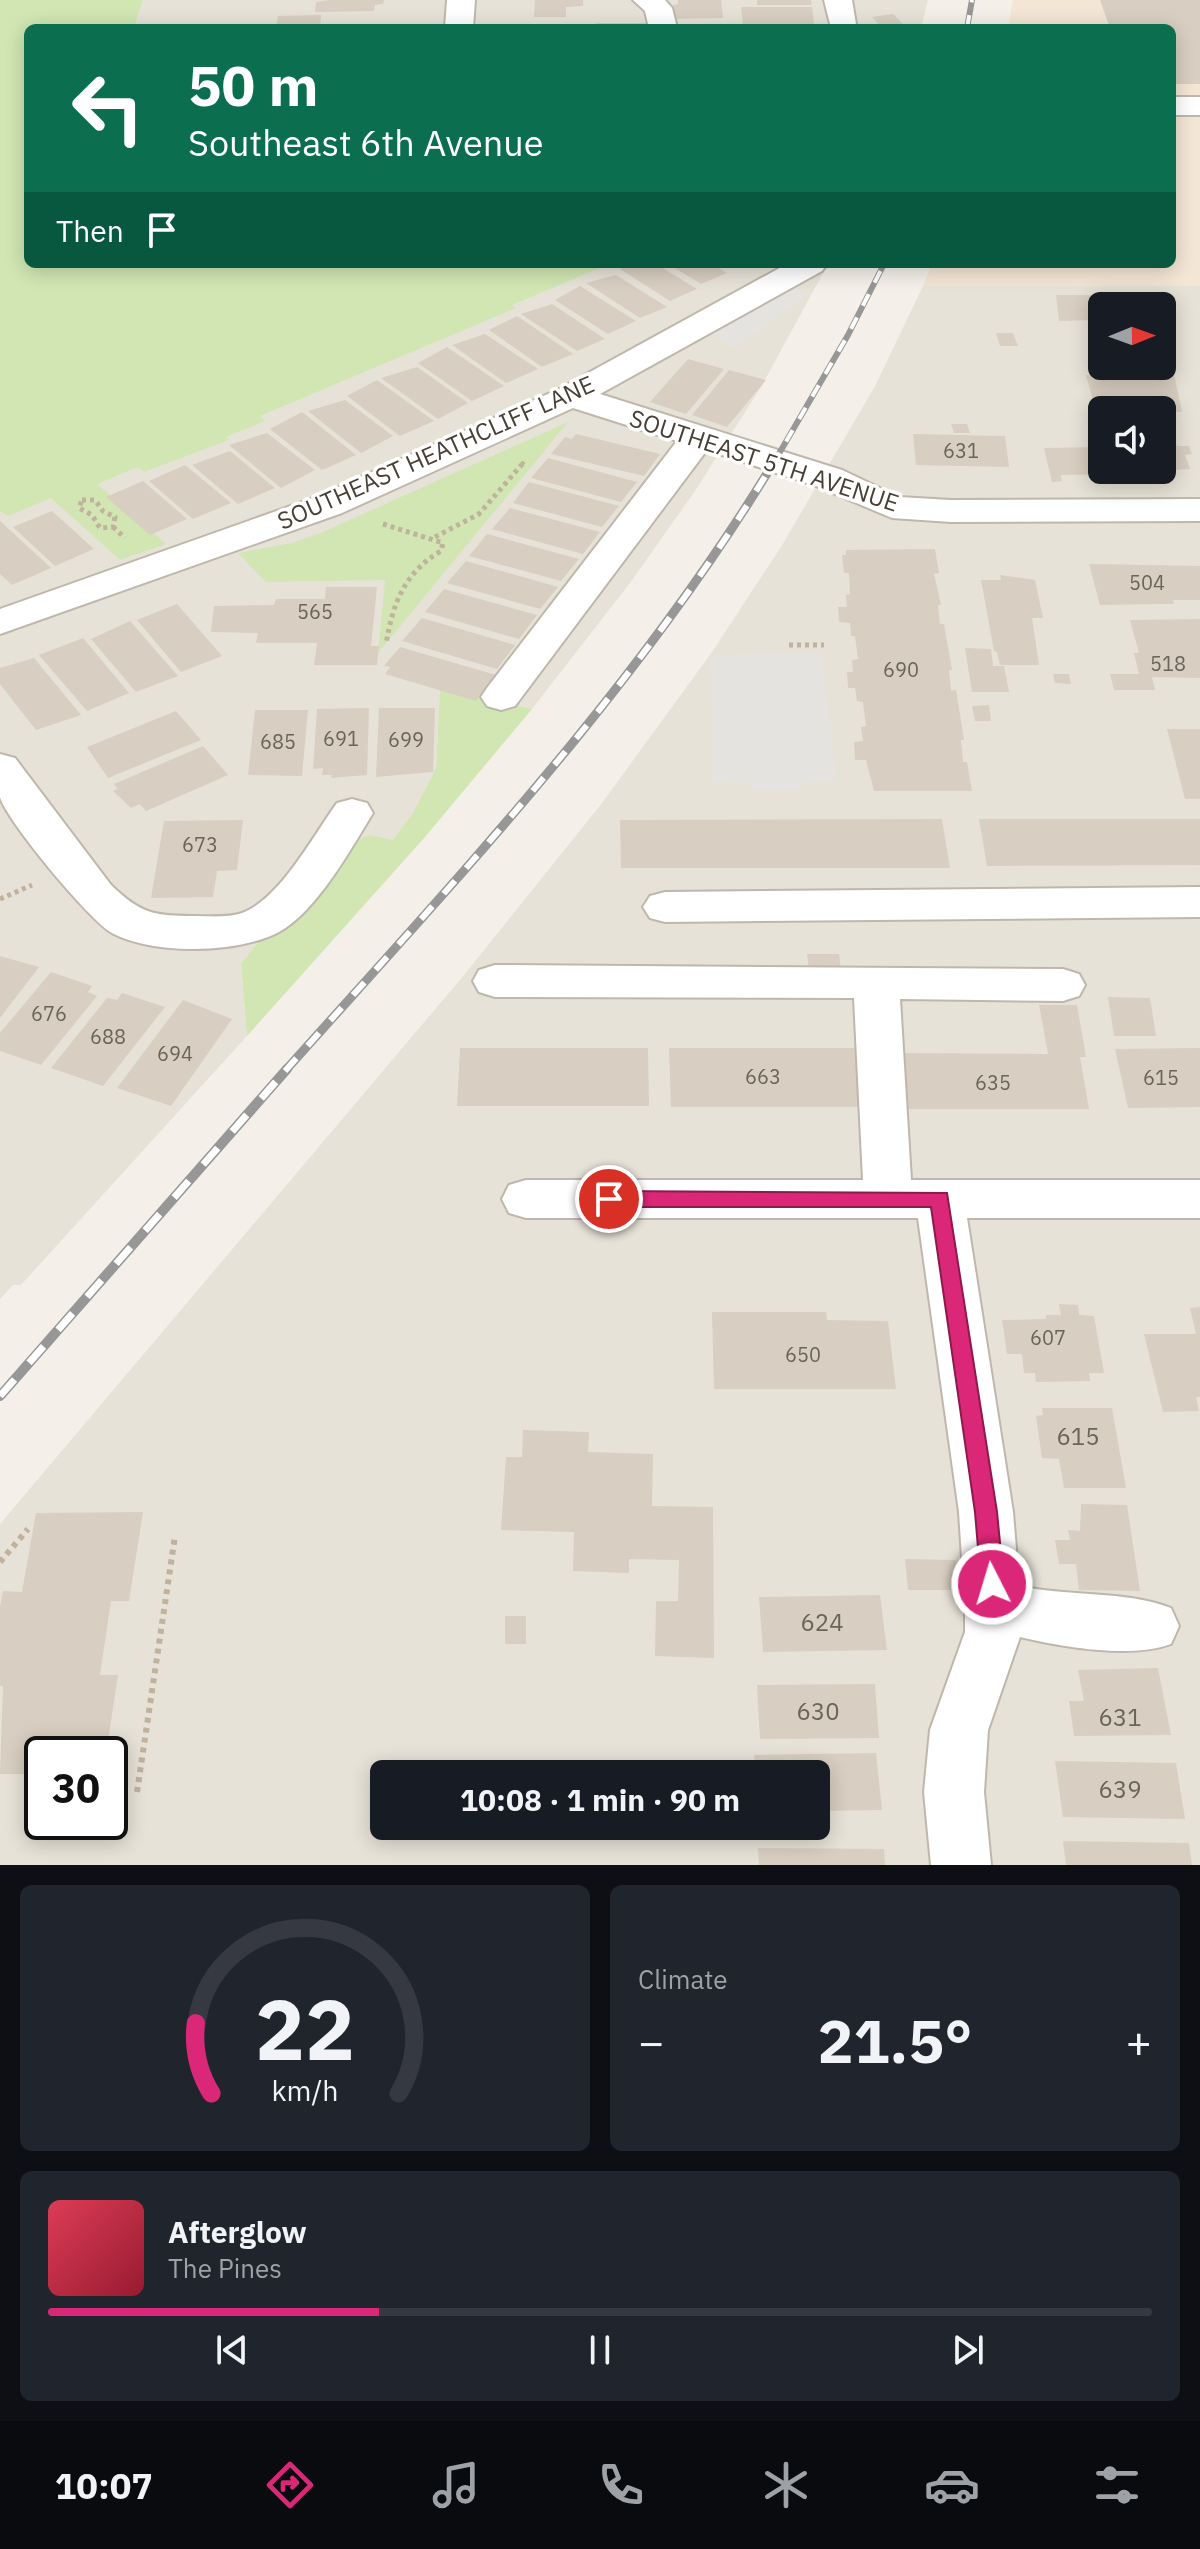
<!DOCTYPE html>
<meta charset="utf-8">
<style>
:root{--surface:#171b24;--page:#20242c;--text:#f1f3f6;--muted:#9ea1a6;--line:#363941;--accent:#db2777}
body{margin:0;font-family:"IBM Plex Sans",sans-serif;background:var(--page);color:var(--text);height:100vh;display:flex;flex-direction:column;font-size:30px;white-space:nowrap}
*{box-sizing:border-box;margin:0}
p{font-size:26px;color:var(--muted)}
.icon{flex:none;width:44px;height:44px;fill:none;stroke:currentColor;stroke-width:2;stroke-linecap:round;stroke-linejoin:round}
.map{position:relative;height:1865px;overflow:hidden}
.details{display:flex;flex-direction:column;gap:20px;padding:20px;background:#0d0f14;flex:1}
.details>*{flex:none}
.top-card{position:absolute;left:24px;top:24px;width:1152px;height:244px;border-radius:12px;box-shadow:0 4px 20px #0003;background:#0b6e4f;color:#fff;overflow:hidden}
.needle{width:52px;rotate:89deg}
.fabs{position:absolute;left:1088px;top:292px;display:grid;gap:16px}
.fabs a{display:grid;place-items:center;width:88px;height:88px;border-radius:12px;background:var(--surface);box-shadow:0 4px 20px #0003;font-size:40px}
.speed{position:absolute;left:24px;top:1736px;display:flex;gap:16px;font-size:40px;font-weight:700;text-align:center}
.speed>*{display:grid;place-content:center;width:104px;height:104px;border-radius:50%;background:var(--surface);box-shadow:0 4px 20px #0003;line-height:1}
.speed .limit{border:4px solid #111;border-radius:12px;background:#fff;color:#111}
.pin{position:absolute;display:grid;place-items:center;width:68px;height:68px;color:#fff;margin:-34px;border:4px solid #fff;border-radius:50%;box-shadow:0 2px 8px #0007}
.me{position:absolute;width:88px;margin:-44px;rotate:355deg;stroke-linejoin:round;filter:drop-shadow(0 0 6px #0008)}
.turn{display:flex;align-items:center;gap:28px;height:168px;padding:0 32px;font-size:36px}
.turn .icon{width:104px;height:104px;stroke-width:2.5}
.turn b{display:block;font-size:56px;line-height:68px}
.then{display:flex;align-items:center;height:76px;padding:0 32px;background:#0003;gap:16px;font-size:30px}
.big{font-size:60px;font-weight:700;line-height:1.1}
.details .tile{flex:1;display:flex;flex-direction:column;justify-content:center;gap:12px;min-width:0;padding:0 28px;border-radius:12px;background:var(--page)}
.details .dial{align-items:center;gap:0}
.dial svg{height:208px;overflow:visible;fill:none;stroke:var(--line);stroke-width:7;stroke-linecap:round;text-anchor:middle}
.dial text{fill:var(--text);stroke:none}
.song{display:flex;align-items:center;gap:24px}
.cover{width:96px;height:96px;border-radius:12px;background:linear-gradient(135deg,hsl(350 70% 55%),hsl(350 70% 35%))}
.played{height:8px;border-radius:4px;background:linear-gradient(90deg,var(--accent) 30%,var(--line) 30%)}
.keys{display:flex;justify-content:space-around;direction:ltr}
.heat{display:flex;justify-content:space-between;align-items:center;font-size:44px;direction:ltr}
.details .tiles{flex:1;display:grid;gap:20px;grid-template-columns:1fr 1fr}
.tile:last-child{grid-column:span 2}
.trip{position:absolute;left:370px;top:1760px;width:460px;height:80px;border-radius:12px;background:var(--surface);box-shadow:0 4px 20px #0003;font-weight:700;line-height:80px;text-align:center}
.tabs{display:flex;height:128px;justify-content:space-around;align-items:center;background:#090b0e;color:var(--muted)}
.tabs .icon{width:56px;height:56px}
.tabs .active{color:var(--accent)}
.tabs b{font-size:36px;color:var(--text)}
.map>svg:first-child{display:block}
</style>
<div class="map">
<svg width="1200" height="1865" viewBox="0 0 1200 1865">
<rect width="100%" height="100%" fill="#f4f0e9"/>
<g fill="#e7e2d7" fill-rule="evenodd">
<polygon points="143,0 928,0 921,28 134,28"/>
<polygon points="565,264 828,264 761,387 695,491 630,583 532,709 440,687 436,770 412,814 393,841 370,835 295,919 277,933 259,941 241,964 247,1036 21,1285 13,1285 0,1299 0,492"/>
<path d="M923 286H1200V1865H0V1524L464 975 602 803 712 652 781 547 875 386ZM1102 306H1162V366H1102ZM1102 410H1162V470H1102ZM42 1754H110V1822H42ZM384 1774H816V1826H384Z"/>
</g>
<polygon fill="#f4e6d5" points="1013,0 1200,0 1200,286 923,286 932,264 1172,264 1172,28 1008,28"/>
<g fill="#d1e6b3">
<polygon points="0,0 143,0 134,28 28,28 28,264 609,264 512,305 516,308 260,416 265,421 226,437 229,440 144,472 138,467 97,484 166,544 120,560 51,498 8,516 0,511"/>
<polygon points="568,422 378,653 385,580 266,582 238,553 292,543 323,532"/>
<polygon points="440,687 532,709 425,837 247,1036 241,964 259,941 277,933 295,919 354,841 370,835 393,840 412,814 436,769"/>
</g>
<g fill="#e5e3e0">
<polygon points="770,271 807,295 734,348 687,317"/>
<polygon points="821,653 837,780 803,782 801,789 751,790 750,783 712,781 710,655"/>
</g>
<g fill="#d8cec1">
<polygon points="329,0 384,0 383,4 375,5 374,11 315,12 316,2"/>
<polygon points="535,0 583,0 583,6 566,7 566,17 534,17"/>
<polygon points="678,0 721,0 723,18 675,19 673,5 678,4"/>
<polygon points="757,0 811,0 812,5 757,5"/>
<polygon points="1100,0 1200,0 1200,84 1172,84 1172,28 1110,28"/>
<polygon points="741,7 812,7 814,24 743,24"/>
<polygon points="893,14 907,28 882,28 872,17"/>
<polygon points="321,15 320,28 276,28 278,16"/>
<rect x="596" y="23" width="53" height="5"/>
<polygon points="631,264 656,264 697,289 670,301 620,269"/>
<polygon points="668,264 712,264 727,273 701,284"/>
<polygon points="616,275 667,307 640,318 586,283"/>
<polygon points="580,286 636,321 608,334 555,300"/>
<polygon points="1056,295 1090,295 1092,305 1102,305 1102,339 1098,339 1093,320 1059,321"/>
<polygon points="552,304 605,339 577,351 521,314"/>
<polygon points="517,316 573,354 542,367 489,330"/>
<polygon points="996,333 1013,333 1018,346 1000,346"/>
<polygon points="485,334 538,369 506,383 452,345"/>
<polygon points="447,347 504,386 472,401 418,363"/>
<polygon points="688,359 724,369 686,414 650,402"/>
<polygon points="1133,366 1159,366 1161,374 1174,374 1182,412 1096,412 1086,375 1136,374"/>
<polygon points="417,367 468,403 438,419 381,378"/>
<polygon points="729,370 766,380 727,427 692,415"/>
<polygon points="377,380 434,421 400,436 347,396"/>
<polygon points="345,400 393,436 361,453 308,411"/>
<polygon points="302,412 356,455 322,470 270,429"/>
<polygon points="1162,420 1166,420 1177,446 1189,446 1192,454 1185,455 1190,469 1175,470 1176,473 1061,475 1062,481 1052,482 1044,448 1102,447 1102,470 1162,470"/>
<polygon points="951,424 967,424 970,433 954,433"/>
<polygon points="267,433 315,470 281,488 229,445"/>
<polygon points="576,434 660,454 644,476 551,454 565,437 572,439"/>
<polygon points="913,434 1005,436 1009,467 916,465"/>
<polygon points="230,451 275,488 238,504 192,465"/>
<polygon points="548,458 637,482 621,502 531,478"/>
<polygon points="185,465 231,503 193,519 149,481"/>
<polygon points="143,481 187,519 150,535 106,497"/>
<polygon points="529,482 619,506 602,527 513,503"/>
<polygon points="510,508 600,532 583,554 492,529"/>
<polygon points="52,511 94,549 55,566 13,527"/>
<polygon points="0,521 51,568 12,585 0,574"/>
<polygon points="487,534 579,559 561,581 469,556"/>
<polygon points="935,549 939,573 934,574 941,605 938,605 940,624 944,624 952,670 949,670 951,691 956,690 964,740 961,740 963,762 967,762 972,791 874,791 866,760 855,760 854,742 863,741 861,727 866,726 863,702 857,701 855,688 848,688 847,672 853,672 852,660 858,659 855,636 851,636 850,623 839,622 838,607 847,607 846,595 850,594 849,573 844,573 842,555 846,555 846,550"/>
<polygon points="466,561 558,587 540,609 447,583"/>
<polygon points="1089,564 1200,566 1200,600 1173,600 1174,604 1162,604 1100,605"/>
<polygon points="1000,575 1035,580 1043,618 1032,618 1039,665 1000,665 997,652 994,651 981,580 1001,580"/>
<polygon points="326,587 377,587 371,646 379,646 377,665 314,665 317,643 256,643 258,633 211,632 214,606 274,605 276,599 325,599"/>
<polygon points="444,589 537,615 519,639 425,612"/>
<polygon points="177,604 222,656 181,672 137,620"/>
<polygon points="422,618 515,645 497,669 402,641"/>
<polygon points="1200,619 1200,678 1152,677 1155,690 1114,690 1110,674 1139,674 1134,653 1139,653 1130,620"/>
<polygon points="130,621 178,676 136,692 91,639"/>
<polygon points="83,638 129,693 87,711 39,655"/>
<polygon points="400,647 496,675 476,701 385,674 390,667 384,666"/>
<polygon points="965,648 991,649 993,666 1004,666 1009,692 972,692"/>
<polygon points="34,658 81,715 36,730 0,684 0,668"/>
<polygon points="1053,674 1069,674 1071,684 1055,683"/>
<polygon points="989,705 991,721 975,721 972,706"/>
<polygon points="369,708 367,775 331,778 332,775 322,775 323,768 313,769 317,709"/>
<polygon points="379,708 435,708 433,772 376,777"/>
<polygon points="255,710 308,710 302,776 248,775"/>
<polygon points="176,711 201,740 108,778 87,747"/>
<polygon points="1167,729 1200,729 1200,799 1185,799"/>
<polygon points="203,746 228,775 146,811 140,804 131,808 113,791 118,789 114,784"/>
<polygon points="942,819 950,868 621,868 620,820"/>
<polygon points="979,819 1200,819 1200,865 987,866"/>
<polygon points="243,820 237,870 217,871 213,897 151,898 164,821"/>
<polygon points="807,954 839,954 841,971 809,971"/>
<polygon points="0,956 39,967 0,1018"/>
<polygon points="51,972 92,986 88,992 97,996 41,1065 0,1051 0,1033"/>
<polygon points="122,993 165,1007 103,1086 51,1068 107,998 117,1000"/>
<polygon points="1108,997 1150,998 1156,1036 1114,1036"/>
<polygon points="183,1000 232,1019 171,1106 117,1088"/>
<polygon points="1039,1005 1077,1005 1086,1057 1080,1057 1089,1109 905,1109 898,1053 1048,1054"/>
<polygon points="460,1048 648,1048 649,1106 457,1106"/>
<polygon points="669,1048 855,1048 860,1107 671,1107"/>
<polygon points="1200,1048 1200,1107 1128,1108 1115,1049"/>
<polygon points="1059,1304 1078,1305 1079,1315 1094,1316 1104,1373 1089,1373 1090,1381 1036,1382 1035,1373 1024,1373 1022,1354 1007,1354 1002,1320 1046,1319 1046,1315 1061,1315"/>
<polygon points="1200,1307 1200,1397 1196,1397 1199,1411 1163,1412 1144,1334 1196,1334 1190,1308"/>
<polygon points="712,1312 826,1312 827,1320 888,1321 896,1389 714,1389"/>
<polygon points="1042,1408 1112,1408 1126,1488 1064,1488 1059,1459 1042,1458 1036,1416 1043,1415"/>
<polygon points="523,1430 589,1432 588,1452 653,1454 652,1506 713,1507 714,1658 655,1656 656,1601 678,1601 679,1560 629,1559 629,1573 573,1571 574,1532 501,1530 506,1457 522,1457"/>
<polygon points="1081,1504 1127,1505 1140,1591 1079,1590 1076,1564 1059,1564 1055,1540 1070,1540 1068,1530 1080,1531"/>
<polygon points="143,1512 129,1601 111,1601 100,1675 118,1675 106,1754 42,1754 42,1774 0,1774 3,1686 0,1686 0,1607 3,1591 22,1592 36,1513"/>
<polygon points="905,1559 956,1560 959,1590 908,1590"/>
<polygon points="880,1595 887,1650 763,1652 759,1597"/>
<rect x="505" y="1616" width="21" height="28"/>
<polygon points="1158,1668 1171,1735 1074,1736 1069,1701 1084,1701 1078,1670"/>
<polygon points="875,1684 879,1738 760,1739 757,1685"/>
<polygon points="876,1753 882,1810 816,1811 816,1774 756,1774 754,1755"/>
<polygon points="1055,1761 1176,1763 1185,1819 1063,1817"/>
<polygon points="546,1826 597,1826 597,1829 546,1830"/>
<polygon points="1063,1841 1189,1843 1192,1865 1066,1865"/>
<polygon points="758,1848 884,1849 885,1865 759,1865"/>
</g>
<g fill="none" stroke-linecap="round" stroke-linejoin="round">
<g stroke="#bfb7ac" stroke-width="4">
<g id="minor">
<polygon points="447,0 475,0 473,28 445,28"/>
<polygon points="633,0 665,0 672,8 677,28 649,28 645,11"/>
<polygon points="824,0 852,0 856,24 853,28 831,28"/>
<rect x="1172" y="97" width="28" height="18"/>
<polygon points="787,264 827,264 822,271 600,394 842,470 899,497 951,500 1200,499 1200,521 951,522 892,518 816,486 707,450 515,706 501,710 487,706 481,697 487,688 677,441 573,408 342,513 0,634 0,609 316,497 559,389"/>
<path d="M0 754 15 758 111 885C140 913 153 916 193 916 208 916 227 918 242 913 280 899 313 836 337 803L352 799 367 803 373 813C351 849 316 912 279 932 238 954 153 955 112 933 90 921 6 820 0 797 0 785 0 767 0 754Z"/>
<polygon points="1200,887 1200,917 665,922 650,918 643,907 650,896 665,892"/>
<path d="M495 965 1063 969 1079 974 1085 985 1079 996 1063 1001 900 999 911 1180H1200V1218H967L1013 1512 1019 1586C1069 1597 1124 1590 1171 1608L1179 1626 1171 1644C1131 1659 1062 1647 1020 1637L988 1730 984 1792 991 1865H931L924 1792 930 1730 965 1632V1605L959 1512 918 1218H526L509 1213 502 1199 509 1185 526 1180H863L854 998 495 997 479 992 473 981 479 970Z"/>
</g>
</g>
<polyline stroke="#c0b29d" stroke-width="4" stroke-dasharray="3 3" stroke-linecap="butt" points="522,464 526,460"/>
<g stroke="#c0b29d" stroke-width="5" stroke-dasharray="4 4" stroke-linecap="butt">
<polygon points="82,500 95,500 103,511 115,517 113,527 100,528 92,515 79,508"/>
<path d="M383 524 443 543 441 551C404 573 393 603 386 644"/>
<polyline points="113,527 125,538"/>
<polyline points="435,537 479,514 524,462"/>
<polyline points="789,645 824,645"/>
<polyline points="0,899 32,885"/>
</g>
<g stroke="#c0b29d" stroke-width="6" stroke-dasharray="5 5" stroke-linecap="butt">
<polyline points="0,1562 28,1529"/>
<polyline points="137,1792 175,1536"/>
</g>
<use href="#minor" fill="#fff" fill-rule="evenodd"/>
<g stroke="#979797" stroke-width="6">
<g id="rail-far2">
<polyline points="967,28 972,0"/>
<polyline points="773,464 848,335 884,264"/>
</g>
</g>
<g stroke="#979797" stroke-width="9">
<path id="rail-far1" d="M285 1071C458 877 638 687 774 462"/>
</g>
<g stroke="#979797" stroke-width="10">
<polyline id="rail" points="0,1396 287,1069"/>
</g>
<use href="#rail-far2" stroke="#fff" stroke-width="4" stroke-dasharray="13" stroke-linecap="butt"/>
<use href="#rail-far1" stroke="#fff" stroke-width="6" stroke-dasharray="17" stroke-linecap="butt"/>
<use href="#rail" stroke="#fff" stroke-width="7" stroke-dasharray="22" stroke-linecap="butt"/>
</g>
<polygon fill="#db2777" stroke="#8e194d" stroke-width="2" points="609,1191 947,1193 997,1512 1004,1584 1000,1592 992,1595 984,1592 981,1584 975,1512 931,1207 609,1207 602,1205 599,1199 602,1194"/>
<g text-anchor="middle" stroke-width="7" stroke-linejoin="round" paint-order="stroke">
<g font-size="20" fill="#6b645a">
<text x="961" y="458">631</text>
<text x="1147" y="590">504</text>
<text x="315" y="619">565</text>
<text x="1168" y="671">518</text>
<text x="901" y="677">690</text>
<text x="341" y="746">691</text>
<text x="406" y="747">699</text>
<text x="278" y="749">685</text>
<text x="200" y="852">673</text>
<text x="49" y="1021">676</text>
<text x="108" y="1044">688</text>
<text x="175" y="1061">694</text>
<text x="763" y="1084">663</text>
<text x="1161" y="1085">615</text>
<text x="993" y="1090">635</text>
<text x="1048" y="1345">607</text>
<text x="803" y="1362">650</text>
</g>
<g font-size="24" fill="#474037" stroke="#fff">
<text transform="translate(436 453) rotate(-24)" y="8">SOUTHEAST HEATHCLIFF LANE</text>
<text transform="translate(764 461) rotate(18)" y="8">SOUTHEAST 5TH AVENUE</text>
</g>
<g font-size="24" fill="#6b645a">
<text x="1078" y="1445">615</text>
<text x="822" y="1631">624</text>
<text x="818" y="1720">630</text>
<text x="1120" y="1726">631</text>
<text x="1120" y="1798">639</text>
</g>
</g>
</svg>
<div class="fabs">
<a><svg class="needle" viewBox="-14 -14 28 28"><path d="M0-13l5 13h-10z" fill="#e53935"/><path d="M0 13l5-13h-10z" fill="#9ea1a6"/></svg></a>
<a><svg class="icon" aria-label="sound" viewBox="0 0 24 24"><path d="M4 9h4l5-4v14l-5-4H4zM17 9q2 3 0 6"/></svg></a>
</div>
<div class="speed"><div class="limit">30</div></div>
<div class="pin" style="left:609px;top:1199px;background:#d93025"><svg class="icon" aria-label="arrive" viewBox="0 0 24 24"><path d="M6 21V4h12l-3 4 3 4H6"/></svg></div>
<svg class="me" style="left:992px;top:1584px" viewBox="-20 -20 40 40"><circle r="17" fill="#db2777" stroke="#fff" stroke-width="3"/><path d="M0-11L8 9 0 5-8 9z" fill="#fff"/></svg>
<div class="trip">10:08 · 1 min · 90 m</div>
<div class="top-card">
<div class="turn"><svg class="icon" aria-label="left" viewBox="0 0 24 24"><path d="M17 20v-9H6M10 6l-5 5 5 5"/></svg><div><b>50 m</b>Southeast 6th Avenue</div></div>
<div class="then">Then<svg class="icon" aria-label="arrive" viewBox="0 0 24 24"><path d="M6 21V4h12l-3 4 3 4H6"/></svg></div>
</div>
</div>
<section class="details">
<div class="tiles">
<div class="tile dial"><svg viewBox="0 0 100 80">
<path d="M14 69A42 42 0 1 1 86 69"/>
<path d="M14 69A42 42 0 0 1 8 42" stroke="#db2777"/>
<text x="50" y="56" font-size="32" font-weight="700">22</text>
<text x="50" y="72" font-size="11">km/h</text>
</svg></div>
<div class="tile"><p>Climate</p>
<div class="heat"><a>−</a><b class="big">21.5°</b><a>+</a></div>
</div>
<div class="tile">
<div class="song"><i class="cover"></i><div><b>Afterglow</b><p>The Pines</p></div></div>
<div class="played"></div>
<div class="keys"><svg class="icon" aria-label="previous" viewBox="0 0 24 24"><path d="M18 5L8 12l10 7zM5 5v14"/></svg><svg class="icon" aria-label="pause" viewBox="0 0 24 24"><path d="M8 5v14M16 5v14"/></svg><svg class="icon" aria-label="next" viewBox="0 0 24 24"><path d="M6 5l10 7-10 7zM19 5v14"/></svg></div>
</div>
</div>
</section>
<nav class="tabs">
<b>10:07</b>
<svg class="icon active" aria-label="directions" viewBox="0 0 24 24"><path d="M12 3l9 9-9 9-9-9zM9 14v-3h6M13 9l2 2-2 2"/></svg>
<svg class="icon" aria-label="music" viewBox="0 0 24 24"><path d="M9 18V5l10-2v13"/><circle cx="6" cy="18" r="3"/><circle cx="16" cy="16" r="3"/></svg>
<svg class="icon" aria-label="phone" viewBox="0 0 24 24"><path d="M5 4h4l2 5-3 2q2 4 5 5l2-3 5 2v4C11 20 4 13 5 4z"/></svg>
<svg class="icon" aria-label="climate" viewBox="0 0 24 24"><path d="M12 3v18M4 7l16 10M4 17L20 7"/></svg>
<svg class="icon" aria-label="car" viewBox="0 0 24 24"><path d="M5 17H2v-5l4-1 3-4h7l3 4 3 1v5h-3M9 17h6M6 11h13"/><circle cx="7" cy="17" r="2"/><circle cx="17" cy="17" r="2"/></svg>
<svg class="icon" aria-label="filters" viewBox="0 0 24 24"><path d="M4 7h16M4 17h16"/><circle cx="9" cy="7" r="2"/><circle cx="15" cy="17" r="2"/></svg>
</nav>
